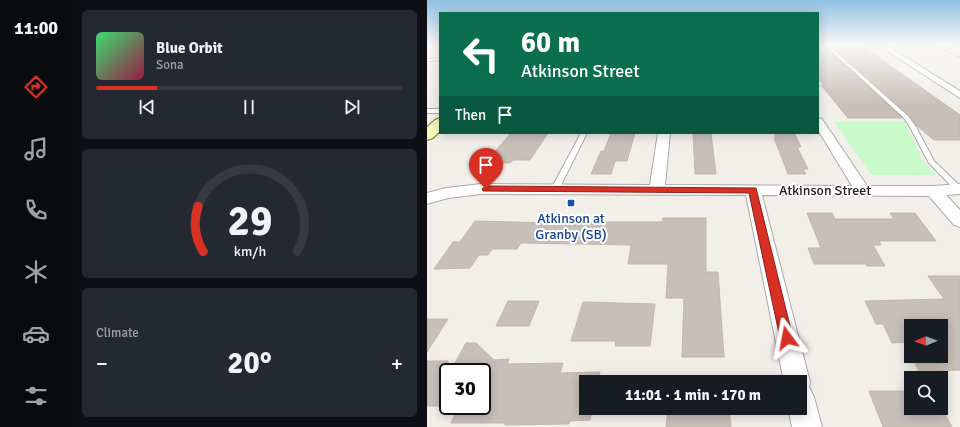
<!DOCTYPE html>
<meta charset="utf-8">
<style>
:root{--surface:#171b24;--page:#242831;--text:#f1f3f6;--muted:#9ea1a6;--line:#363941;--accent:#d93025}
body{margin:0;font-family:Signika,sans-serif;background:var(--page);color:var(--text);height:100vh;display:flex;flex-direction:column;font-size:15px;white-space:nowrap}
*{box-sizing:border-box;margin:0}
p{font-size:13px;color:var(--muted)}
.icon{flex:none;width:22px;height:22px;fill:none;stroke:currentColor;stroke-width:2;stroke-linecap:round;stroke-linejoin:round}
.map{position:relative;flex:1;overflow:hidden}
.side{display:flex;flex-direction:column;gap:10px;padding:10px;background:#0d0f14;width:355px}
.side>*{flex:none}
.hud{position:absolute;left:12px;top:12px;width:380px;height:122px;border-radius:0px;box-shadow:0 2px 10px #0003;background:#0b6e4f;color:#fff;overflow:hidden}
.needle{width:26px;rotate:269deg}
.controls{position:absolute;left:477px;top:319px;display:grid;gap:8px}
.controls a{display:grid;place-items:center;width:44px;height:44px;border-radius:0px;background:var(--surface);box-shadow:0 2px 10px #0003;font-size:20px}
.speed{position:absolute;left:12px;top:363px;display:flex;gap:8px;font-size:20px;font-weight:700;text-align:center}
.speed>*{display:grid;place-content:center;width:52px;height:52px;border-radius:50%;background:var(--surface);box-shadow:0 2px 10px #0003;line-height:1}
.speed .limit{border:2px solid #111;border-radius:6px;background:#fff;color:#111}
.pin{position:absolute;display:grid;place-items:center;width:34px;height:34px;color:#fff;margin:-41px -17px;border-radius:50% 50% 50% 0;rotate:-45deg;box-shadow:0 0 4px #0007}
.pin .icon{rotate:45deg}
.me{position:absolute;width:44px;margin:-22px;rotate:347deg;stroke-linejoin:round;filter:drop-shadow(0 0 3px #0008)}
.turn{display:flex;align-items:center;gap:14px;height:84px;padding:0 16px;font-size:18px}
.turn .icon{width:52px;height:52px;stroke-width:2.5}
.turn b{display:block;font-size:28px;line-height:34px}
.then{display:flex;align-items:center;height:38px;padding:0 16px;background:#0003;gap:8px;font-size:15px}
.big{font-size:30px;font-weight:800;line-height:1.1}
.side .tile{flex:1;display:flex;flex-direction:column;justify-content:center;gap:6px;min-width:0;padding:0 14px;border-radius:6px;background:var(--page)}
.side .dial{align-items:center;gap:0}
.dial svg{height:104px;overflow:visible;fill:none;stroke:var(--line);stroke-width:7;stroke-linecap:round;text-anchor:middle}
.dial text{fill:var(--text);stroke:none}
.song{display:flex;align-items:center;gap:12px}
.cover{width:48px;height:48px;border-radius:6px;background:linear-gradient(135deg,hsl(140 70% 55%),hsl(340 70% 35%))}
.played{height:4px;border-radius:2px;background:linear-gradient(90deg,var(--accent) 20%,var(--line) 20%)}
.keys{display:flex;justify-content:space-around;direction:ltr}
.heat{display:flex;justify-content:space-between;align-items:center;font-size:22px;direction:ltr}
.trip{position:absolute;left:152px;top:375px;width:228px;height:40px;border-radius:0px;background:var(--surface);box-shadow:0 2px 10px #0003;font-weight:800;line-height:40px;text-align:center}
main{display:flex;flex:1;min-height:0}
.dock{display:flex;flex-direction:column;width:72px;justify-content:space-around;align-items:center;background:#090b0e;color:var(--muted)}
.dock .icon{width:28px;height:28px}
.dock .on{color:var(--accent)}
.dock b{font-size:18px;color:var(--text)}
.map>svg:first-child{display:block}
</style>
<main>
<nav class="dock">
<b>11:00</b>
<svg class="icon on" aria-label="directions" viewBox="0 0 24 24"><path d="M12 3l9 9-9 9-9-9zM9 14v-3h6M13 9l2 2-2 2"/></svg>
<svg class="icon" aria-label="music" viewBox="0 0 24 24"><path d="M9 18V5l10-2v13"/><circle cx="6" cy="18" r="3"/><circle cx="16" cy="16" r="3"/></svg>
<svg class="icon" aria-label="phone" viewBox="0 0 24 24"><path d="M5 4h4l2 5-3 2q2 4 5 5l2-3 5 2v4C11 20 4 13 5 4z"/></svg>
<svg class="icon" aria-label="climate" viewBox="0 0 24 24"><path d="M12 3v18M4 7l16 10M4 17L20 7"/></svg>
<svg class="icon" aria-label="car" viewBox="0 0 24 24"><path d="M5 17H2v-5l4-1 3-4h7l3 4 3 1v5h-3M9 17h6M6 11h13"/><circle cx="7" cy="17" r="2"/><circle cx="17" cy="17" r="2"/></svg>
<svg class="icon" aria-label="filters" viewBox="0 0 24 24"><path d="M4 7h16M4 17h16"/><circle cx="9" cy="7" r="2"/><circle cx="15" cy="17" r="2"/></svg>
</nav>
<section class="side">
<div class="tile">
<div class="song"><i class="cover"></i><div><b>Blue Orbit</b><p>Sona</p></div></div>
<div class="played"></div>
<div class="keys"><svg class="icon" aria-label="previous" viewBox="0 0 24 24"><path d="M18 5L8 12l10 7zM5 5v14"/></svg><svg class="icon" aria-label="pause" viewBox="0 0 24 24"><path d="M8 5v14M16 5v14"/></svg><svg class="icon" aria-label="next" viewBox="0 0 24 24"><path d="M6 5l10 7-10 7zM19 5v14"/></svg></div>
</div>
<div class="tile dial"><svg viewBox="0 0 100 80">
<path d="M14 69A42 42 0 1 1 86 69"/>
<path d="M14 69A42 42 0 0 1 10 34" stroke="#d93025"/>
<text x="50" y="56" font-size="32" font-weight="700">29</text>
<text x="50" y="72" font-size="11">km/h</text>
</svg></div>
<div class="tile"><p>Climate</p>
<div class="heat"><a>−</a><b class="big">20°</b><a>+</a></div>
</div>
</section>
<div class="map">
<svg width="533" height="427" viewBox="0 0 533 427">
<rect width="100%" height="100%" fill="#f2efe9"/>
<polygon fill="#c8facc" points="407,122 478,122 496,161 510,175 447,175 443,173"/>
<g fill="#c7bfb8" stroke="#c4b6ab">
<polygon points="391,45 397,45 475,118 421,118 394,85 397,85 391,78"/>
<polygon points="404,45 434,45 533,115 533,140 507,140 489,125 482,115"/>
<polygon points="84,133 121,133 103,160 86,160 83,163 58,163"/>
<polygon points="184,133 208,133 200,161 188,161 184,174 164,174 174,151 177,151"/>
<polygon points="266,133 284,133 289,174 268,174"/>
<polygon points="347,133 367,133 374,147 370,147 381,169 376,169 379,174 361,174 347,138 349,138"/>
<polygon points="380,213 405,213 408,219 467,219 463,213 488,213 509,241 452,241 454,245 446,245 458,266 440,266 439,264 387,264 381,248 394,248"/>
<polygon points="236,218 279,218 279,272 291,272 297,357 255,357 257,298 239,298 241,264 201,264 204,245 94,243 90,249 65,249 61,255 52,255 43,268 7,269 26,242 33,242 48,221 164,224 165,222 235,222"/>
<polygon points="501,276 533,276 533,370 492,371 484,356 514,356 514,326 484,326 484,342 465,343 456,324 449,324 438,301 517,299"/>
<polygon points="81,301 112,301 102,326 69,326"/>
<polygon points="156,302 228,304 223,346 188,346 189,341 144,341"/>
<polygon points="0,319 21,319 0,352"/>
<polygon points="39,343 49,343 67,360 82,359 80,364 136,363 133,373 173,372 171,382 159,382 159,408 166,408 163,420 143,421 142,424 78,425 78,423 24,423 32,406 55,406 55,372 23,372"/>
<rect x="0" y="361" width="21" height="45"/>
<polygon points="442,391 484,391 484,408 515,408 525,427 456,427"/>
<polygon points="241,408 302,408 304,427 239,427"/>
</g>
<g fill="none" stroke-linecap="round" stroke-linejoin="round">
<g stroke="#a9a9a9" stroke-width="2">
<g id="lane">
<polygon points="398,45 401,45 481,116 489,127 507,161 533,186 533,191 529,191 502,163 483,127 477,118"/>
<polygon points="509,45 513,45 533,55 533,57"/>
<polygon points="13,58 13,60 0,61 0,59"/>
<rect x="0" y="109" width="13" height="4"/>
<polygon points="154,133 160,133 132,189 128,191 125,191 124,189"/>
</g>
</g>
<g stroke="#a9a9a9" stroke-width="2">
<g id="street">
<polygon points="451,45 459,45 533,91 533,98"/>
<polygon points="391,118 395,119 440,186 506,186 533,184 533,194 519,195 533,210 533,227 527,225 502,196 335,195 383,382 382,387 387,397 395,427 365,427 361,408 373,408 373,382 357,382 319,195 54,194 21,198 0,204 0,193 19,188 54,184 223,185 231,133 243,133 238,185 425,186 391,130"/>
</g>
</g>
<g stroke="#707d05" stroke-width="2">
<polygon id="secondary" points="13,118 13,131 6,138 0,140 0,127 8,120"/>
</g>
<use href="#lane" fill="#fff" fill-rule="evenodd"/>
<use href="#street" fill="#fff" fill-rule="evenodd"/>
<use href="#secondary" fill="#f7fabf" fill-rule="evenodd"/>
</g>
<linearGradient id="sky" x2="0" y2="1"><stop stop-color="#8fc0e4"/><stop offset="0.43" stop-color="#f9f8f5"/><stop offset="1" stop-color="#f9f8f5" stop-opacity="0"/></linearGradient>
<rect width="533" height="105" fill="url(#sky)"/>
<polygon fill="#d93025" stroke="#8d1f18" points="59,186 329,188 366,338 364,342 360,344 355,342 353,338 322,193 56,191 55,189"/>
<rect fill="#1a4fb4" stroke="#fff" stroke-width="1.5" x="140" y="199" width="8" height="8" rx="2"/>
<g text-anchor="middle" stroke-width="4" stroke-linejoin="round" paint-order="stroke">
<g font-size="14" fill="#222" stroke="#fff">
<text x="398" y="195">Atkinson Street</text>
</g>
<g font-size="14" fill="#164399" stroke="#fff">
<text x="144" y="223">Atkinson at<tspan x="144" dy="16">Granby (SB)</tspan></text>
</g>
</g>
</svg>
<div class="controls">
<a><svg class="needle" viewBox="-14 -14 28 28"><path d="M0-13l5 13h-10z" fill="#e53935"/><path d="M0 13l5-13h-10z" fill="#9ea1a6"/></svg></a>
<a><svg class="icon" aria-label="search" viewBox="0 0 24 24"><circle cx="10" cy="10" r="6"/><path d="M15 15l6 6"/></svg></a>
</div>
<div class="speed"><div class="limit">30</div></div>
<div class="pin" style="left:59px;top:189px;background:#d93025"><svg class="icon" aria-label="arrive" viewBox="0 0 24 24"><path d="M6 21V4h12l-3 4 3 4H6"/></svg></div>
<svg class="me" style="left:360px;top:338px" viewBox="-20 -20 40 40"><path d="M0-17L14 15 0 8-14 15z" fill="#d93025" stroke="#fff" stroke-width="4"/></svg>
<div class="trip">11:01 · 1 min · 170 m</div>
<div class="hud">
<div class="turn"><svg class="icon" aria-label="left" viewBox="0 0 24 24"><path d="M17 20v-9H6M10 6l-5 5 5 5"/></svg><div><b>60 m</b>Atkinson Street</div></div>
<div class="then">Then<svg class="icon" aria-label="arrive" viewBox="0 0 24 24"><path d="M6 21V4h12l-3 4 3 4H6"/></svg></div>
</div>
</div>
</main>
